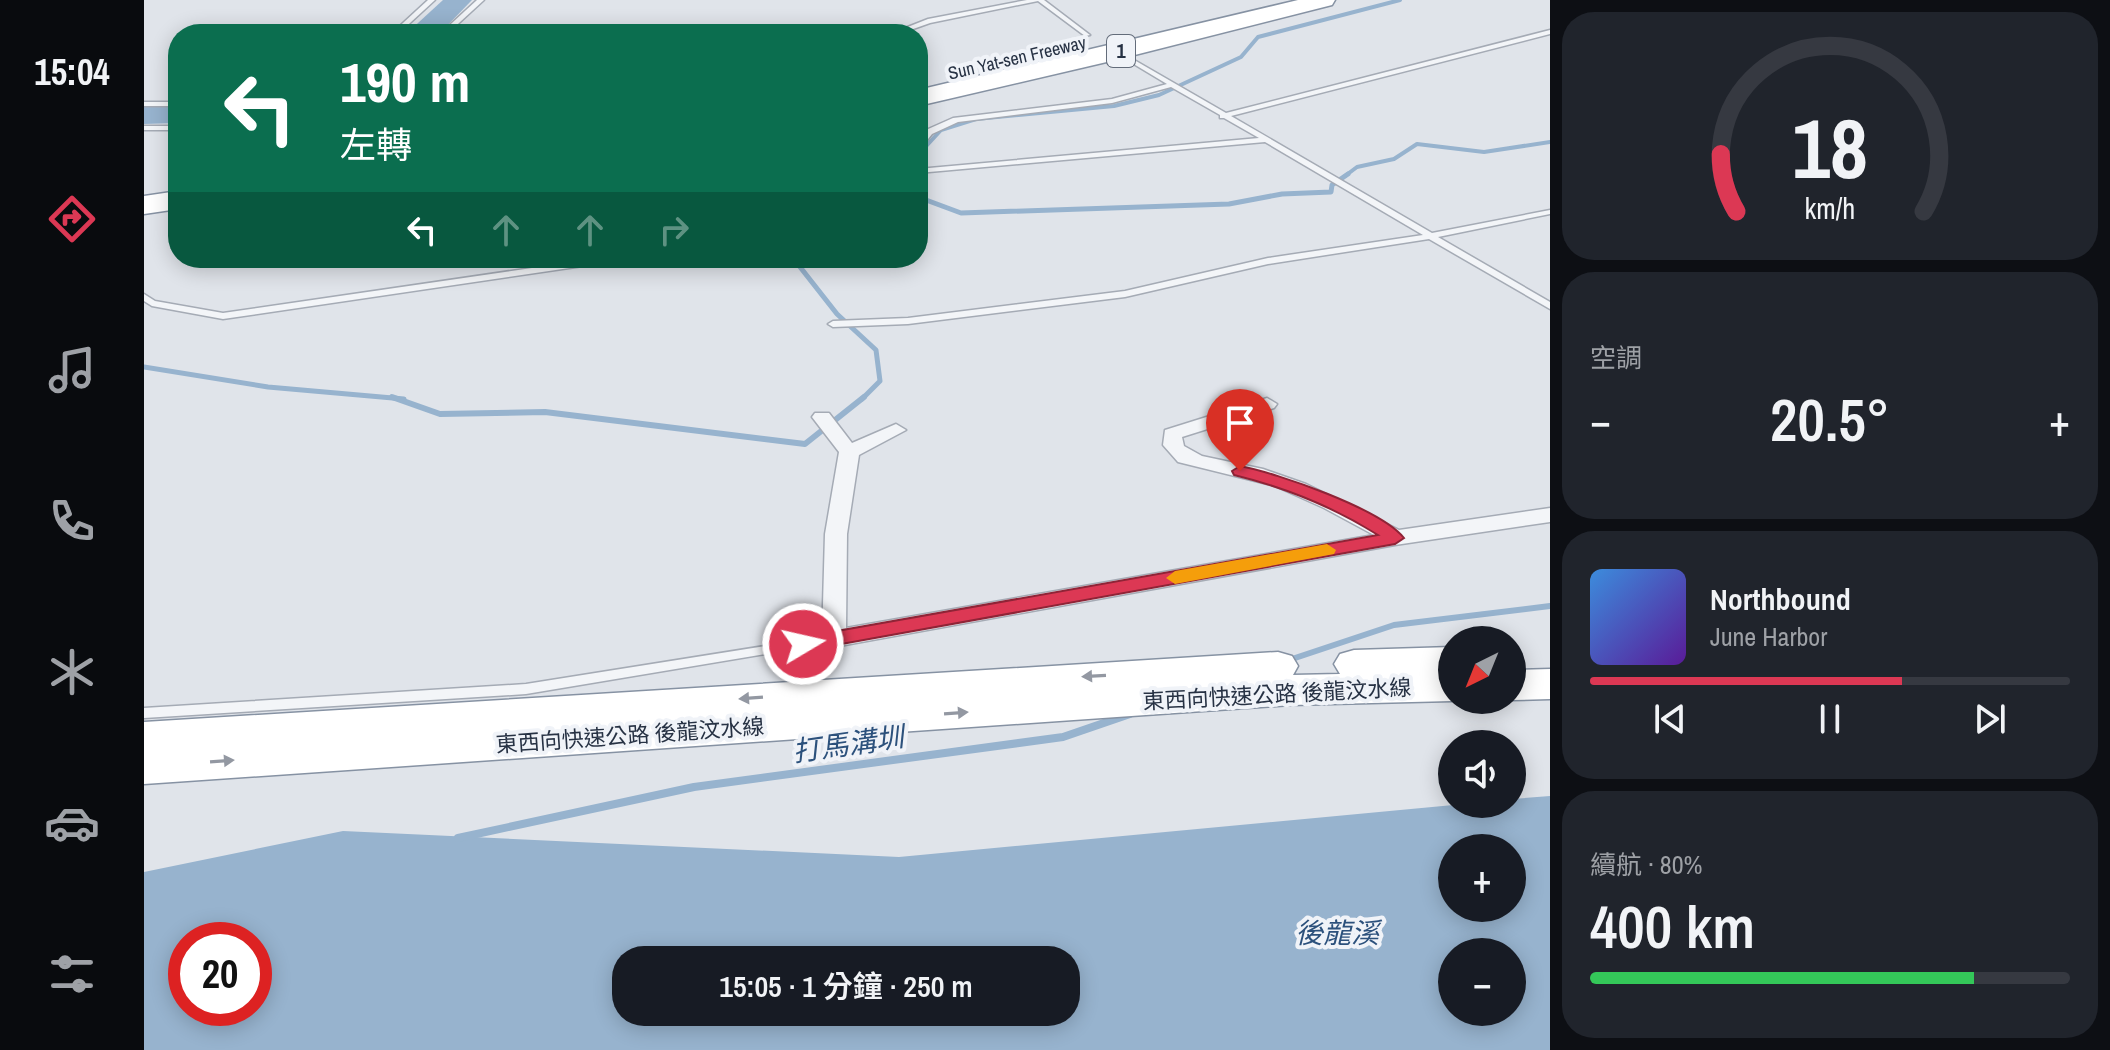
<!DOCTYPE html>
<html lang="zh-TW">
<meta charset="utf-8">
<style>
:root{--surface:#171b24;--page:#20242c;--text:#f1f3f6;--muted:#9ea1a6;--line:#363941;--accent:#dc3854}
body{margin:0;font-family:"Archivo Narrow","Noto Sans TC",sans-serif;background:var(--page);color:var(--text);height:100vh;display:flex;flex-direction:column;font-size:30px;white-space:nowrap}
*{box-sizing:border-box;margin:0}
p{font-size:26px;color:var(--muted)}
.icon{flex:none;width:44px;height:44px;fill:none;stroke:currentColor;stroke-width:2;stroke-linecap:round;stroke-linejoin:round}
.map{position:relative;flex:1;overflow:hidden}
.panel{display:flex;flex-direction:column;gap:12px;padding:12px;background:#0d0f14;width:560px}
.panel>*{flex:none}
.hud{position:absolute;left:24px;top:24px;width:760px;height:244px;border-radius:32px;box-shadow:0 4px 20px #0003;background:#0b6e4f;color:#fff;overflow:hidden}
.needle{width:52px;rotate:223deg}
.fabs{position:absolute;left:1294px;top:626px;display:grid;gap:16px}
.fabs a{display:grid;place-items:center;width:88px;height:88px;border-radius:50%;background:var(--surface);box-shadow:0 4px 20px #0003;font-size:40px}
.speed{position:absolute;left:24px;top:922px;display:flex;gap:16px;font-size:40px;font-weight:700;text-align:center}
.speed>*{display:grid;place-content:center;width:104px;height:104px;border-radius:50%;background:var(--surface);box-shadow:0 4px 20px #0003;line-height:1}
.speed .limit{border:12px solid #d22;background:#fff;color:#111}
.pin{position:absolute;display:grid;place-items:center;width:68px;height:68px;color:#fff;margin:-82px -34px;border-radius:50% 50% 50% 0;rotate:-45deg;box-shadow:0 0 8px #0007}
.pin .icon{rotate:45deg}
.me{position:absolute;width:88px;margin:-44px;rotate:81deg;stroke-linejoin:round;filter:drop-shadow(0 0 6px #0008)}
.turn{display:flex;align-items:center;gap:28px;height:168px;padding:0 40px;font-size:36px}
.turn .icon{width:104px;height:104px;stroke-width:2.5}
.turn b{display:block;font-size:56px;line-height:68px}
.lanes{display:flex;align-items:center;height:76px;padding:0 40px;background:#0003;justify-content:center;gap:40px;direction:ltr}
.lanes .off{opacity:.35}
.big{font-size:60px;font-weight:600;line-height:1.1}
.panel .card{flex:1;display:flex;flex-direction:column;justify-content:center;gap:12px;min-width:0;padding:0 28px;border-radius:32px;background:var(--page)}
.panel .dial{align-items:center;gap:0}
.dial svg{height:208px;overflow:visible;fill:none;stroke:var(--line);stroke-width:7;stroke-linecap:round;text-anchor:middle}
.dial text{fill:var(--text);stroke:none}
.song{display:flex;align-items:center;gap:24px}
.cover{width:96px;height:96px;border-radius:12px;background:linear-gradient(135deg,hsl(210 70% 55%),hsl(270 70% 35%))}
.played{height:8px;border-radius:4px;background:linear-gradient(90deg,var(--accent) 65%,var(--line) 65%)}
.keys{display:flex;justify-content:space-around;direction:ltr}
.heat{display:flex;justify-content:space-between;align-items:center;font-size:44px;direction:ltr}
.charge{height:12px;border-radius:6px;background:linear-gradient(90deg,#34c759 80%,var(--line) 0)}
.trip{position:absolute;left:468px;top:946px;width:468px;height:80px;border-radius:32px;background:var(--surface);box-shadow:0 4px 20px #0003;font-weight:600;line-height:80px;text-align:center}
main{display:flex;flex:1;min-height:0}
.tab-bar{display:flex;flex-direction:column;width:144px;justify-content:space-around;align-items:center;background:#090b0e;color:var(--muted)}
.tab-bar .icon{width:56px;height:56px}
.tab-bar .active{color:var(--accent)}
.tab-bar b{font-size:36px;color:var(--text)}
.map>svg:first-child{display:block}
</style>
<main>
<nav class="tab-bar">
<b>15:04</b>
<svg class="icon active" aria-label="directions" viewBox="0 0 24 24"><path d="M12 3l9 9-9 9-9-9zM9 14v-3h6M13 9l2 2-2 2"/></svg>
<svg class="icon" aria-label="music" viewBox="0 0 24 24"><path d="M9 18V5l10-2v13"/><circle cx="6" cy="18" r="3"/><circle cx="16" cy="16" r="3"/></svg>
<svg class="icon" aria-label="phone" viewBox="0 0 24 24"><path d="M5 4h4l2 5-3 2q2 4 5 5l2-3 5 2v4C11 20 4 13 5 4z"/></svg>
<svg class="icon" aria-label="climate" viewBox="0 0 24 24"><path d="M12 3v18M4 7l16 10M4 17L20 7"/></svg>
<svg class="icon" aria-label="car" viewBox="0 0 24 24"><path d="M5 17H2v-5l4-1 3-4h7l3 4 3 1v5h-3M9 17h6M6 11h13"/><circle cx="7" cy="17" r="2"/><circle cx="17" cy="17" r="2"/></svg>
<svg class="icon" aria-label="filters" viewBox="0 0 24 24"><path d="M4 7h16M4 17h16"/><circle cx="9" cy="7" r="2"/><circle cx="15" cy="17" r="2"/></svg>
</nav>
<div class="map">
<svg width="1406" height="1050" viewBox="0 0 1406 1050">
<rect width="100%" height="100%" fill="#e0e4ea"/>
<g fill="#97b3ce" fill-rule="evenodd">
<polygon points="299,0 328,0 295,34 262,34"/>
<polygon points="34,106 34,123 0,124 0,107"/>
<path d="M1406 796V1050H0V872L199 831 755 857 1320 804H1368V799ZM1308 848H1368V908H1308ZM42 940H110V1008H42ZM1308 952H1368V1012H1308ZM482 960H922V1012H482Z"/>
</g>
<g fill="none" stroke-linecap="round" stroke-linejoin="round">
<g stroke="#97b3ce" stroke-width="4">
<polyline points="774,155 797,130 832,119 970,106 1015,95 1097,57 1114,37 1256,0"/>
<polyline points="1201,176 1213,167 1250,159 1273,144 1340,152 1406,142"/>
</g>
<g stroke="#97b3ce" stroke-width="5">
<polyline points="774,197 817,213 1085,204 1138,194 1187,192 1188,185 1204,174"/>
<polyline points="649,258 693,314 732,350 736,381 718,399"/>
<polyline points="0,367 124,387 260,399"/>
</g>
<g stroke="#97b3ce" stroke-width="6">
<polyline points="248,397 296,414 401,412 661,444 720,397"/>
<polyline points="1145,660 1250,625 1406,606"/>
</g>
<polyline stroke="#97b3ce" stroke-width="8" points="314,838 550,787 919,737 986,714"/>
<g stroke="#a5abb5" stroke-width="3">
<g id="service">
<polygon points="284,0 291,0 254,34 247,34"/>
<polygon points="333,0 340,0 303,34 296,34"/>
<polygon points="883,0 900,0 946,35 941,36 894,1 786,23 755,34 746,34 784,19"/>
<polygon points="1406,30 1406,34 1087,116 1288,233 1406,210 1406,214 1294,237 1406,302 1406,309 1285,239 1124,264 981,297 764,324 689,327 684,324 689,321 764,318 981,291 1124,258 1279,235 1121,142 774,173 774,169 1115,138 1080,118 1076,118 1076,115 1027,87 968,103 814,122 788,134 777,148 774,148 774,141 782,130 809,118 968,99 1023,84 983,60 983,58 985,57 1082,113"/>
<rect x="0" y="102" width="34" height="4"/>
<rect x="0" y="126" width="34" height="4"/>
<polygon points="456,258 477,258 473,261 79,319 8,306 0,301 0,294 11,301 79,313"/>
<polygon points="690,635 694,636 696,639 694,642 382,694 0,718 0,708 382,684"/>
</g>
</g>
<g stroke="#a5abb5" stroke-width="3">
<polygon id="minor" points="1123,398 1133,404 1130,408 1038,437 1040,446 1058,456 1119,469 1162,484 1255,530 1406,508 1406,522 1251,545 690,647 681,645 678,639 681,534 695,452 668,417 671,413 685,413 708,443 752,424 762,430 715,455 703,534 702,628 1230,535 1180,508 1131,486 1034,462 1019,445 1021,430"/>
</g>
<g stroke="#8692a3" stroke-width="3">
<g id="trunk">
<polygon points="1308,647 1308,700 1310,700 1308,701 1147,705 0,784 0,722 1134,652 1148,656 1154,666 1149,675 1196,674 1190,664 1196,654 1210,650"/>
<polygon points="1406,669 1406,699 1368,700 1368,670"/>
</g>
</g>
<g stroke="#8692a3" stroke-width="3">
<g id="motorway">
<polygon points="1154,0 1191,0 1188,5 967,61 774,106 774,90"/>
<polygon points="34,191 34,209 0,214 0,196"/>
</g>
</g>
<use href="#service" fill="#f3f5f8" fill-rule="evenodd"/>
<use href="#minor" fill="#f3f5f8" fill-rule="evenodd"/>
<use href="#trunk" fill="#fff" fill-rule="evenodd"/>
<use href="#motorway" fill="#fff" fill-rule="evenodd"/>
</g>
<defs><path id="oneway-solid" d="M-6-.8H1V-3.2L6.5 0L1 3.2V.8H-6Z" transform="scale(2)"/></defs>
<g fill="#9398a2">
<use href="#oneway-solid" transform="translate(950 676) rotate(177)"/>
<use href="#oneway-solid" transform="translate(607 698) rotate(176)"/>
<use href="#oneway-solid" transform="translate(812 713) rotate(-4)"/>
<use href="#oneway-solid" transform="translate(78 761) rotate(-4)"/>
</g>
<path fill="#dc3854" stroke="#8f2437" stroke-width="2" d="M1096 466C1133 473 1237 509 1260 538L1251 544 659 651 649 644 659 637 1234 535C1191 508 1139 487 1090 475L1088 471Z"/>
<polygon fill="#f59e0b" points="1183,544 1192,550 1190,554 1031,584 1022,578 1031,571"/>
<g text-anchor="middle" stroke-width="8" stroke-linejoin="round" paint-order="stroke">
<g font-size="18" fill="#273244" stroke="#f0f3f8">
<text transform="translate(873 58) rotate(-13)" y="6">Sun Yat-sen Freeway</text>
</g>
<rect fill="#f0f3f8" stroke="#636c7a" stroke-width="2" x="963" y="35" width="28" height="32" rx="6"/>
<g font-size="20" font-weight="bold" fill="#273244">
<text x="977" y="58">1</text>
</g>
<g font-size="22" fill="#273244" stroke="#f0f3f8">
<text transform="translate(1133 694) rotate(-3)" y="8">東西向快速公路 後龍汶水線</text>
<text transform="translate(486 735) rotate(-4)" y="8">東西向快速公路 後龍汶水線</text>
</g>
<g font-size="28" font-style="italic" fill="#2c517c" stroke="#f0f3f8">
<text transform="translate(704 744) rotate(-8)" y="10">打馬溝圳</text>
<text x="1193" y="943">後龍溪</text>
</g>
</g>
</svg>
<div class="fabs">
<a><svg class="needle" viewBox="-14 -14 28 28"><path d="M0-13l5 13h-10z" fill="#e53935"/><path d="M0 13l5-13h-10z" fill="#9ea1a6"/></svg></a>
<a><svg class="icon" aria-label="sound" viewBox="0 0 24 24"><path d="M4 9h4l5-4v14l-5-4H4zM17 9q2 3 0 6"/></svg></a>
<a>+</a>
<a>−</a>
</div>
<div class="speed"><div class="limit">20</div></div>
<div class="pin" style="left:1096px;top:471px;background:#d93025"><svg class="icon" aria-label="arrive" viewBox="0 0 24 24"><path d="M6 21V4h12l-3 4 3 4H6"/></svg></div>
<svg class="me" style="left:659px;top:644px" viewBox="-20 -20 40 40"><circle r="17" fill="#dc3854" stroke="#fff" stroke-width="3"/><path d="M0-11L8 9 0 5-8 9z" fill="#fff"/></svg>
<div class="trip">15:05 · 1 分鐘 · 250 m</div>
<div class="hud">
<div class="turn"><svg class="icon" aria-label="left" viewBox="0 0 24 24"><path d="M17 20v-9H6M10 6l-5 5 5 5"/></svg><div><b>190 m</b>左轉</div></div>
<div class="lanes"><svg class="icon" aria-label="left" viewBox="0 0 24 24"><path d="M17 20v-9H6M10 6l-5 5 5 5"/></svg><svg class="icon off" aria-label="ahead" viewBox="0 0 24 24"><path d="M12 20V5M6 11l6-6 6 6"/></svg><svg class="icon off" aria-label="ahead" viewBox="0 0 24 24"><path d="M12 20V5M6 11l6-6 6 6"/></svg><svg class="icon off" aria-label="right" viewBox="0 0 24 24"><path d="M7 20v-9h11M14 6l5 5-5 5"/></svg></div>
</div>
</div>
<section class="panel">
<div class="card dial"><svg viewBox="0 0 100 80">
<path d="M14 69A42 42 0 1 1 86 69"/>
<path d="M14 69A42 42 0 0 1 8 47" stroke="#dc3854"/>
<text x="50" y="56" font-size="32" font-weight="700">18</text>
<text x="50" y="72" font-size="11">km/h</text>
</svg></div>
<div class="card"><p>空調</p>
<div class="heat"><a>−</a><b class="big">20.5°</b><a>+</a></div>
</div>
<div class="card">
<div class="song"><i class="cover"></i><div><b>Northbound</b><p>June Harbor</p></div></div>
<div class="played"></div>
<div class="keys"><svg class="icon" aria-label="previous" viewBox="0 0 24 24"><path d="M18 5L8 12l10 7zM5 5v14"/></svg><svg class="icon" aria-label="pause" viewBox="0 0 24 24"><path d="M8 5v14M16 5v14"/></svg><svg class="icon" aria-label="next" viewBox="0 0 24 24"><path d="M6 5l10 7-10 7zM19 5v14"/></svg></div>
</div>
<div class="card"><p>續航 · 80%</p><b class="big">400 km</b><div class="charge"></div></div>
</section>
</main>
